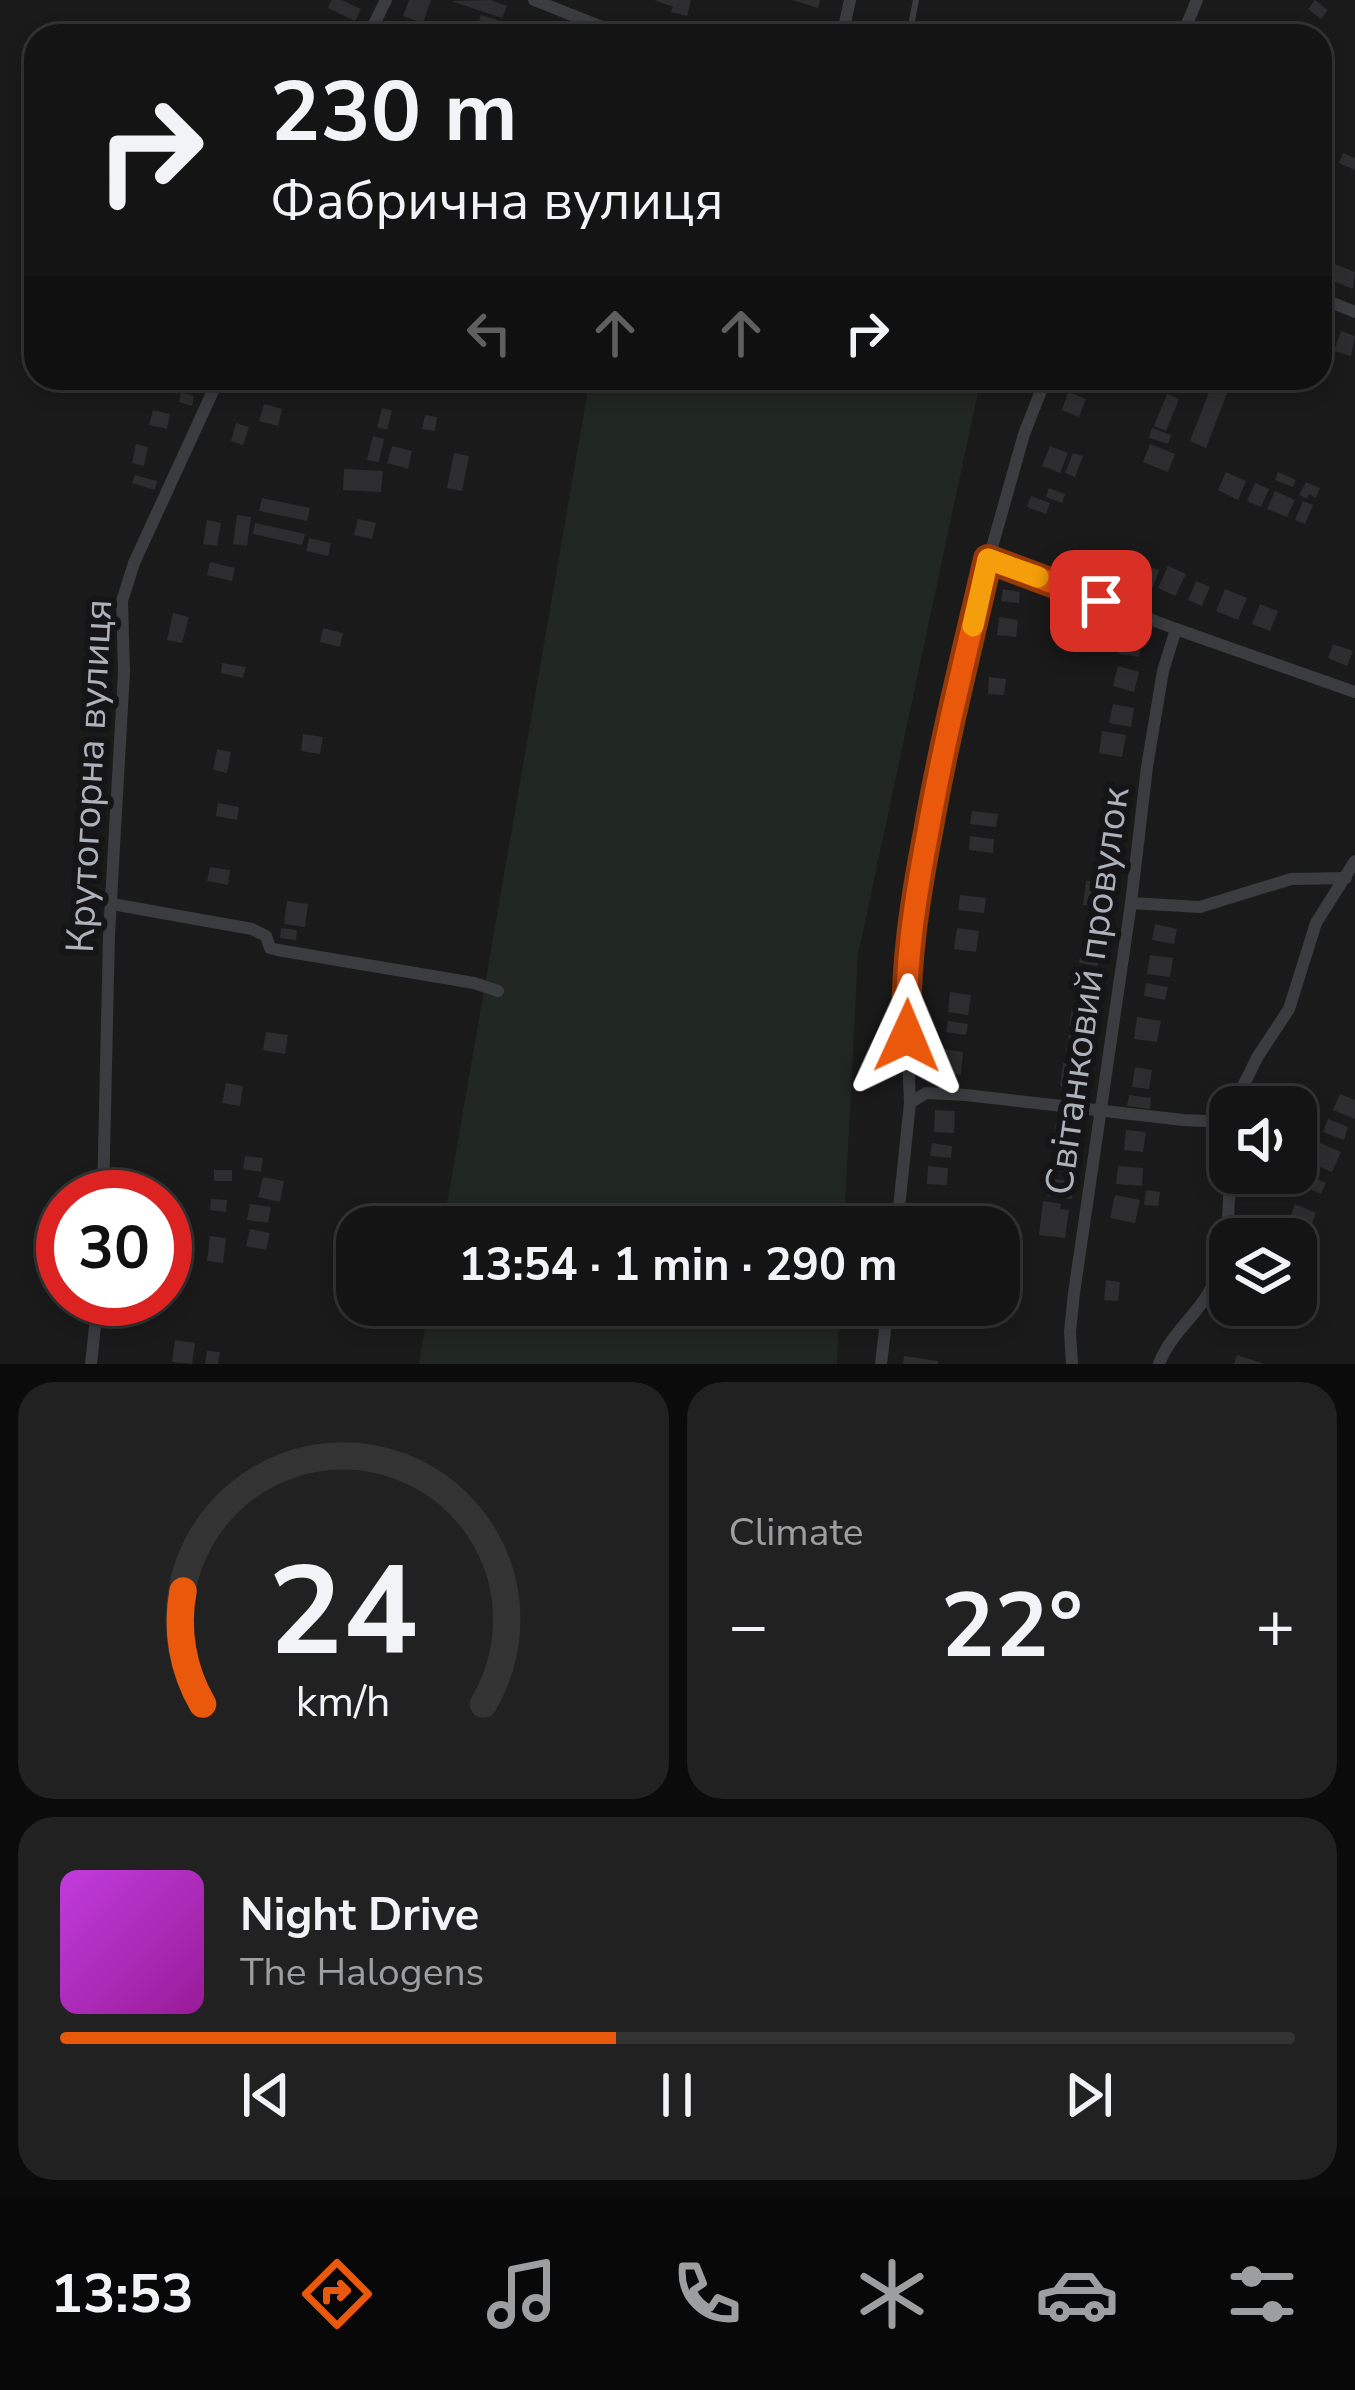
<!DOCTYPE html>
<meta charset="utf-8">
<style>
:root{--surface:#141414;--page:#212122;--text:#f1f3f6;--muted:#9d9ea0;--line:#333334;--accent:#ea580c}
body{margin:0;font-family:"Nunito Sans",sans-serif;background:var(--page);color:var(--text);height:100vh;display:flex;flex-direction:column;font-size:45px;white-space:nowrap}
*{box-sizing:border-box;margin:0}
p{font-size:39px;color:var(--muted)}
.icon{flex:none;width:66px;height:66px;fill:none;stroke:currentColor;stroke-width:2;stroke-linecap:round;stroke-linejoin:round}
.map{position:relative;height:1364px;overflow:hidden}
.details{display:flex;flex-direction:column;gap:18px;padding:18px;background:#0b0b0b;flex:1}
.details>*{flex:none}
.hud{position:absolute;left:24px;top:24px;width:1308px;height:366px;border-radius:36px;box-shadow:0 6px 18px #0003,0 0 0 3px var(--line);background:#141414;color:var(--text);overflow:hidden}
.tools{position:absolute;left:1209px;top:1086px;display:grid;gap:24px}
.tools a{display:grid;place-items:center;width:108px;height:108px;border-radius:24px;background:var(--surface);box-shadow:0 6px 18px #0003,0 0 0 3px var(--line);font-size:60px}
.speed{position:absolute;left:36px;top:1170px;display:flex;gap:24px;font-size:60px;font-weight:700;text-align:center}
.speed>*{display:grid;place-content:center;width:156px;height:156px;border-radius:50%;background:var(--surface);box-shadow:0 6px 18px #0003,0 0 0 3px var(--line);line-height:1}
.speed .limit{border:18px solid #d22;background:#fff;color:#111}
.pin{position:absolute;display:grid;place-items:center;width:102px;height:102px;color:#fff;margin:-51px;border-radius:24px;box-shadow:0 6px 18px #0006}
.me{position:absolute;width:132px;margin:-66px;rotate:1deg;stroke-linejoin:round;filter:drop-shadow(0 0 9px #0008)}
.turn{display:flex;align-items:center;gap:42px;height:252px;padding:0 48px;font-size:54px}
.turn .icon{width:156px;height:156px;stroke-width:2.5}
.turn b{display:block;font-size:84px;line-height:102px}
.lanes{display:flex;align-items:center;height:114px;padding:0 48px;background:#0003;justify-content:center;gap:60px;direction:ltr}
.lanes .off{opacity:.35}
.big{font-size:90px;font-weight:700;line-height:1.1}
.details .card{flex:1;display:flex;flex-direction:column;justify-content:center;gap:18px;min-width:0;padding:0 42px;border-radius:36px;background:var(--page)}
.details .dial{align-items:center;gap:0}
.dial svg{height:312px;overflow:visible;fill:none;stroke:var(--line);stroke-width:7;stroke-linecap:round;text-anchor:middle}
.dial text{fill:var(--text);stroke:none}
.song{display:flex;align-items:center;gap:36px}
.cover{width:144px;height:144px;border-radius:18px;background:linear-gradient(135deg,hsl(290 70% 55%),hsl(300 70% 35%))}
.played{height:12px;border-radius:6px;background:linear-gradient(90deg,var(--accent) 45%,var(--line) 45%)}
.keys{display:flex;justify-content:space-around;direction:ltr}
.heat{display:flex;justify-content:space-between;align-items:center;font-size:66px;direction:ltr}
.details .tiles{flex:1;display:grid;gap:18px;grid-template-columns:1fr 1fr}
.card:last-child{grid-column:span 2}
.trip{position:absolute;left:336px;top:1206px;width:684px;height:120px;border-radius:36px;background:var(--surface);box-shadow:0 6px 18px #0003,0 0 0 3px var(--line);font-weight:700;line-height:120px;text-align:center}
.tab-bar{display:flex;height:192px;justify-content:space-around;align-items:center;background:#080808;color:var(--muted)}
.tab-bar .icon{width:84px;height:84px}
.tab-bar .selected{color:var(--accent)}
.tab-bar b{font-size:54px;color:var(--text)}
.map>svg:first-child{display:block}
</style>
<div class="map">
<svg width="1355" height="1364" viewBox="0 0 1355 1364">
<rect width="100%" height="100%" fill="#1a1a1b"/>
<g fill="#202621">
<polygon points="590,378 981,378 858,955 844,1227 443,1227"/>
<polygon points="429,1305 840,1305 837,1364 419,1364"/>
</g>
<g fill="#2d2d2f">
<polygon points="331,0 342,0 361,9 355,21 328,8"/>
<polygon points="409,0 431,0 423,23 403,16"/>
<polygon points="490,0 507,6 502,18 451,1"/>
<polygon points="654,0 691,0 687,16 671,12 673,7"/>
<polygon points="792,0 820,0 818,8"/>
<polygon points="1315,0 1328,10 1321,19 1308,9"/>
<polygon points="481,15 498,20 495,30 478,25"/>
<polygon points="321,23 340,32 338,36 315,36"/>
<polygon points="1343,153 1355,158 1355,170 1339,163"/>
<polygon points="1332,263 1355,272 1353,289 1326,278"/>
<polygon points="1341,331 1355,336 1351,356 1334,351"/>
<polygon points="160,378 183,378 177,394 157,387"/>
<polygon points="1075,378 1097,378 1092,390 1073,383"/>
<polygon points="1211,387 1227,393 1206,448 1190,441"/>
<polygon points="181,392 194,396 192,406 179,402"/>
<polygon points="1068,392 1086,399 1079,417 1062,410"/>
<polygon points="1167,394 1179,399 1166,431 1154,426"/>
<polygon points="264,404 282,409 278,426 259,421"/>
<polygon points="382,408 392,411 387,430 377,427"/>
<polygon points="153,410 170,414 167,429 149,425"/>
<polygon points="425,415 437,417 435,431 422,429"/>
<polygon points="236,423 249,427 243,445 231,441"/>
<polygon points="1152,428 1171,435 1168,444 1149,438"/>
<polygon points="373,436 384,439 379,462 367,460"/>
<polygon points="136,444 148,447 144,466 132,463"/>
<polygon points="1150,444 1175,454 1168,472 1143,462"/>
<polygon points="392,446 412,451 408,469 387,463"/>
<polygon points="1050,446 1068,453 1060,473 1042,466"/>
<polygon points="454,453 469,456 462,491 447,488"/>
<polygon points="1073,453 1083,456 1075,477 1065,473"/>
<polygon points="344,469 383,471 381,492 343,490"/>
<polygon points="1226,472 1246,481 1238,500 1218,490"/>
<polygon points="1278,472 1296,480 1293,487 1275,480"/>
<polygon points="135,475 157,481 155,490 132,483"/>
<polygon points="1306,482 1320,488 1316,498 1309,494 1307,499 1299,495"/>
<polygon points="1255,483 1269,489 1261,507 1247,501"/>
<polygon points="1049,488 1065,494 1062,503 1046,497"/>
<polygon points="1275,491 1295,500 1287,517 1267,509"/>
<polygon points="1031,496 1050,503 1046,514 1027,507"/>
<polygon points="262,498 310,508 307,521 259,511"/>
<polygon points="1303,501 1313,505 1305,524 1295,520"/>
<polygon points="237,515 251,517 247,546 233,544"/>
<polygon points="358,519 376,523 372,539 354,535"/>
<polygon points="207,520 221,523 217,546 203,544"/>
<polygon points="255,523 305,534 302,545 253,534"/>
<polygon points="309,538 331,543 328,556 306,551"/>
<polygon points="1115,559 1125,563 1119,577 1109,572"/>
<polygon points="210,562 235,568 232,581 207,575"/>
<polygon points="1143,565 1159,570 1153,588 1137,583"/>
<polygon points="1168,566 1186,574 1175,596 1158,588"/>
<polygon points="1196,581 1210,587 1202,606 1188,600"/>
<polygon points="1003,589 1020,592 1019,603 1001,601"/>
<polygon points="1225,589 1247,598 1238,620 1216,611"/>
<polygon points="1260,604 1278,611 1270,631 1252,624"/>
<polygon points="173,613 189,617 182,643 167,640"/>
<polygon points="999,617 1018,620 1016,637 997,635"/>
<polygon points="323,628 343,633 340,647 320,642"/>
<polygon points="1121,643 1141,646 1139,657 1119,654"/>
<polygon points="1333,644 1353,651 1347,666 1328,658"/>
<polygon points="222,663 246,667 243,678 221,673"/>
<polygon points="1118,666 1139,672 1134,692 1113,686"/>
<polygon points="989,677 1006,679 1004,695 988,694"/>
<polygon points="1113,704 1134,708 1131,727 1109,723"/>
<polygon points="1102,731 1126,735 1122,757 1099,753"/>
<polygon points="303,734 323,737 320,754 301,751"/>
<polygon points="217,749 231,752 227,773 213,770"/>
<polygon points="218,803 239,807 237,820 216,816"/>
<polygon points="972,811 998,814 996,827 970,824"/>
<polygon points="970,836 994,839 993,853 969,850"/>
<polygon points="210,867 230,870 228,885 207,881"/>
<polygon points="1086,881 1110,883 1108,907 1083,905"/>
<polygon points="960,895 986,898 984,913 958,910"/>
<polygon points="287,901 308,904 305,927 284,924"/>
<polygon points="1155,924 1177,929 1174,944 1152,940"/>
<polygon points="281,928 297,930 296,940 280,938"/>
<polygon points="957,928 979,931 976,952 954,949"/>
<polygon points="1082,944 1101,948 1098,966 1079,963"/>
<polygon points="1150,955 1173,958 1170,977 1147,974"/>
<polygon points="1077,980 1097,983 1096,993 1076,991"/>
<polygon points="1146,983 1168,987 1165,1000 1144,996"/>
<polygon points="950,992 971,995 968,1015 948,1012"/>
<polygon points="1072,1008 1091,1011 1088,1029 1069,1026"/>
<polygon points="1137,1017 1161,1021 1157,1042 1134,1039"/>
<polygon points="948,1021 968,1024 966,1035 946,1032"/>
<polygon points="266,1032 288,1035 285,1054 263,1050"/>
<polygon points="1069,1035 1089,1039 1087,1053 1066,1050"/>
<polygon points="944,1049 963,1052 961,1075 941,1072"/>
<polygon points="1063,1063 1087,1067 1083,1090 1060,1086"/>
<polygon points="1135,1067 1152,1070 1149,1089 1132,1087"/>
<polygon points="226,1083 243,1086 240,1106 222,1103"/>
<polygon points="1340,1094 1355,1100 1355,1119 1333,1110"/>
<polygon points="1129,1095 1151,1098 1150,1109 1127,1106"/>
<polygon points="935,1110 955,1111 954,1133 934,1132"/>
<polygon points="1328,1119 1348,1127 1344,1140 1323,1132"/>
<polygon points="1056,1122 1080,1125 1076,1151 1053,1148"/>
<polygon points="1126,1130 1146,1132 1143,1152 1124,1150"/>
<polygon points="932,1143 952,1146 951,1158 930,1156"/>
<polygon points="1320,1143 1341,1152 1332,1172 1311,1163"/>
<polygon points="245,1156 263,1158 261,1172 243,1169"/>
<polygon points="1051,1160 1073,1163 1072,1173 1050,1171"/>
<polygon points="928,1166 948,1168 947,1185 927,1184"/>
<polygon points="1118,1166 1143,1168 1142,1186 1116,1184"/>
<rect x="214" y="1170" width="18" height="11"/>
<polygon points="1308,1175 1326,1183 1321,1194 1303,1186"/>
<polygon points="263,1177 284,1181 280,1202 258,1197"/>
<polygon points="1048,1179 1074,1181 1072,1199 1047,1196"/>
<polygon points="1146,1190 1160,1192 1158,1206 1144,1205"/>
<polygon points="1115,1195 1140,1200 1135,1223 1110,1218"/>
<polygon points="211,1199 227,1200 226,1212 210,1210"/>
<polygon points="1043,1201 1061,1204 1060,1209 1069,1210 1065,1238 1039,1235"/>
<polygon points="250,1204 271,1207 268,1223 247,1220"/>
<polygon points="1295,1204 1316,1213 1309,1231 1288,1222"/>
<polygon points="924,1207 941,1208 939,1225 923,1223"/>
<polygon points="250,1229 270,1233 266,1250 246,1246"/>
<polygon points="1286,1234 1305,1241 1296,1264 1296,1239 1284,1239"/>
<polygon points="210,1236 226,1238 223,1263 207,1261"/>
<polygon points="1106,1280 1120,1282 1118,1301 1104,1300"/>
<polygon points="940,1305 953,1307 951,1322 938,1321"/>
<polygon points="175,1340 195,1343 192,1364 172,1362"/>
<polygon points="207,1351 220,1352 218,1364 205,1364"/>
<polygon points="1237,1355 1262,1363 1262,1364 1234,1364"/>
<polygon points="904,1356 938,1361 938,1364 903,1364"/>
</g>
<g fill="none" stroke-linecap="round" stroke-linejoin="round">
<polyline stroke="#3b3c40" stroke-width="6" points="909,36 916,0"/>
<g stroke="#3b3c40" stroke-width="12">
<polyline points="534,0 625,36"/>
<polyline points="368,36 386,0"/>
<polyline points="842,36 850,0"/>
<polyline points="1182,36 1197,0"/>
<polyline points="1320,298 1355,312"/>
<polyline points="989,558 1176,629 1355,692"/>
<polyline points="1131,903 1200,907 1291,879 1346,878"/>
<polyline points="112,904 252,929 266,936 270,948 278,950 474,983 498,991"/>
<polyline points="910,1103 926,1093 966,1095 1183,1120 1230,1122"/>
<polyline points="1237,1107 1244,1084 1258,1056 1289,1009 1316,923 1355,861"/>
<polyline points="103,1197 109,935 124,672 122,601 134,563 219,378"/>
<polyline points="897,1227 910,1103 906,1003 921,869 940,762 989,558 1024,434 1046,378"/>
<polyline points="91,1364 98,1299"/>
<polyline points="881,1364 888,1305"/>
<polyline points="1072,1364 1070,1332 1074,1293 1131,903 1147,767 1163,671 1176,629"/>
<path d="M1159 1364C1168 1339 1189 1322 1204 1300 1231 1262 1228 1213 1230 1169"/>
</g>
</g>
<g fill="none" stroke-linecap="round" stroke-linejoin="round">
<g stroke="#983908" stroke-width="30">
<path id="route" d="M907 1036C904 968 915 899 928 832 944 740 967 650 988 559L1101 601"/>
</g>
<use href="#route" stroke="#ea580c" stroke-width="21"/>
<polyline stroke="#f59e0b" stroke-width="21" points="973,626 988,559 1038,577"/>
</g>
<g text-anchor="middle" stroke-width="12" stroke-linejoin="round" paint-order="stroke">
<g font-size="39" fill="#adb1ba" stroke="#151517">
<text transform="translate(88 776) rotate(-87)" y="14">Крутогорна вулиця</text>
<text transform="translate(1086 991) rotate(-82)" y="14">Світанковий провулок</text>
</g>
</g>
</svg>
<div class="tools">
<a><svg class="icon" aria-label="sound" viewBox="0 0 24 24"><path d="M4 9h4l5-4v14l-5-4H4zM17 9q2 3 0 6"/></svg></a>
<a><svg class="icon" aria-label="layers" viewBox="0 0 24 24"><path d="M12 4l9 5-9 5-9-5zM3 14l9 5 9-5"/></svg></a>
</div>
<div class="speed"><div class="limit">30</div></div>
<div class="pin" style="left:1101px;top:601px;background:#d93025"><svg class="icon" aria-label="arrive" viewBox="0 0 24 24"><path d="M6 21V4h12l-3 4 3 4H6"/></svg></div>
<svg class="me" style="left:907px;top:1036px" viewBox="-20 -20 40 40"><path d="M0-17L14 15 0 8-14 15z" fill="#ea580c" stroke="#fff" stroke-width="4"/></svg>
<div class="trip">13:54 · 1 min · 290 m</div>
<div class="hud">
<div class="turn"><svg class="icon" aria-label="right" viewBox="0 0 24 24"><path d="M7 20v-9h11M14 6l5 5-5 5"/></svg><div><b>230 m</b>Фабрична вулиця</div></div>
<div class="lanes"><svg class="icon off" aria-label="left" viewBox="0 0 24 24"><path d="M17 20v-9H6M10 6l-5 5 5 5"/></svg><svg class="icon off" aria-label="ahead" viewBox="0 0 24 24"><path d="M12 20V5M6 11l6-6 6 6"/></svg><svg class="icon off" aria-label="ahead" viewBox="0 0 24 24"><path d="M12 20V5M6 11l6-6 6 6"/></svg><svg class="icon" aria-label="right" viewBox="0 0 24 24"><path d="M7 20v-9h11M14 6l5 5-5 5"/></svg></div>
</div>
</div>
<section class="details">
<div class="tiles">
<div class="card dial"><svg viewBox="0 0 100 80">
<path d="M14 69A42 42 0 1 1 86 69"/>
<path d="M14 69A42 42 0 0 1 9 40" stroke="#ea580c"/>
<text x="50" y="56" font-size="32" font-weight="700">24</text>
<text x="50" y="72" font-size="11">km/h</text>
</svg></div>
<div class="card"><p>Climate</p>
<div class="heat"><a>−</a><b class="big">22°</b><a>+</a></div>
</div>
<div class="card">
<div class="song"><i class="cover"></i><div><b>Night Drive</b><p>The Halogens</p></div></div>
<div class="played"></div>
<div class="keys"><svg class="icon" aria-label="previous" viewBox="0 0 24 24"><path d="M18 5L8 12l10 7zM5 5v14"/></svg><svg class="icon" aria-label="pause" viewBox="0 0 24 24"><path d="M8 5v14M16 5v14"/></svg><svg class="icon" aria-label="next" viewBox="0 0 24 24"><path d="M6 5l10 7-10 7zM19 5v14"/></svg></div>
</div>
</div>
</section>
<nav class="tab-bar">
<b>13:53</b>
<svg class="icon selected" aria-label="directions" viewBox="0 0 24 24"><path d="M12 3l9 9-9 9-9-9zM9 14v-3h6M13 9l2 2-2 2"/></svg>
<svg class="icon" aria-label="music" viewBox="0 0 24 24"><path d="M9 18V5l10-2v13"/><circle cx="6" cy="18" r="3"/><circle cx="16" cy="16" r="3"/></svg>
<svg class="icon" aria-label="phone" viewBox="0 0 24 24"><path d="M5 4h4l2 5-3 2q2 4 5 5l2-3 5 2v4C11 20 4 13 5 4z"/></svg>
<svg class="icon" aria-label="climate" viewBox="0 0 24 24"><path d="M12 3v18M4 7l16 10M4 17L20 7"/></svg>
<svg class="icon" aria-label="car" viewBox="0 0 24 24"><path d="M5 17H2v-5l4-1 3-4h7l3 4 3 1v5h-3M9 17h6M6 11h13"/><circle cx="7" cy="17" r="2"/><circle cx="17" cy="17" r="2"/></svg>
<svg class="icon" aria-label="filters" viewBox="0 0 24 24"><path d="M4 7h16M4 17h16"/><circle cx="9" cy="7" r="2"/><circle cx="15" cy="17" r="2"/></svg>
</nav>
